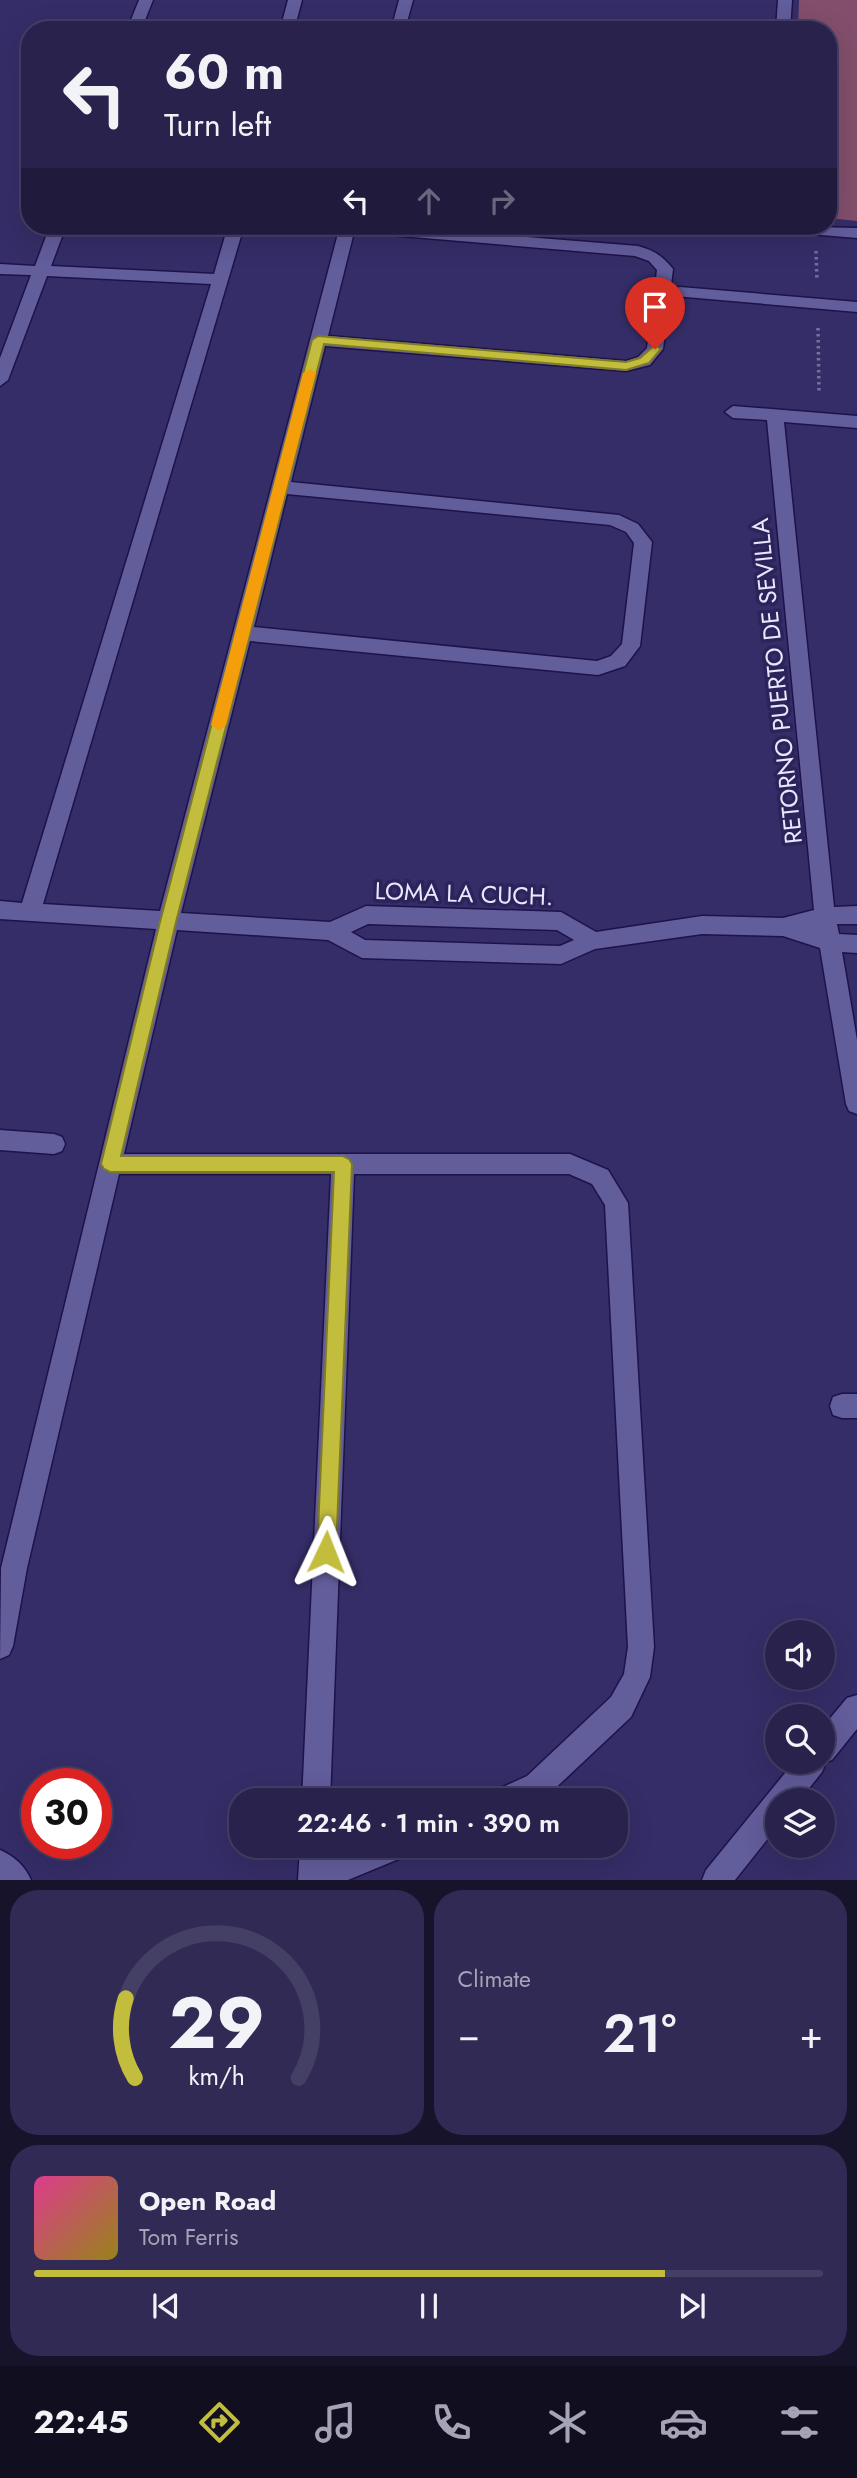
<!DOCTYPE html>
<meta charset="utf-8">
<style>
:root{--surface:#28224d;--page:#302a54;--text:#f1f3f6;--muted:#a5a4b6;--line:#443f65;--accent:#c3bd3e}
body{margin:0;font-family:Jost,sans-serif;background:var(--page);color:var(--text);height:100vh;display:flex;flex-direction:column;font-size:26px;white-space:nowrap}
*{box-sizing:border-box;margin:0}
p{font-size:23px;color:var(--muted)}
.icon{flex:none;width:38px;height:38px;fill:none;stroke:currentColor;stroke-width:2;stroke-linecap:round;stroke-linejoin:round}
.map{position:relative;height:1880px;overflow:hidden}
.side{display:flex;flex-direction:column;gap:10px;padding:10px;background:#16132a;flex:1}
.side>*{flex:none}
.banner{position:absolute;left:21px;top:21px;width:816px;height:214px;border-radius:28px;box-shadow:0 7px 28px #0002,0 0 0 2px var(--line);background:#28224d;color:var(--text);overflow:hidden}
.tools{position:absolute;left:765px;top:1620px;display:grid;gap:14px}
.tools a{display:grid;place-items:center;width:70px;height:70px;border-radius:50%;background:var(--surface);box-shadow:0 7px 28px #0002,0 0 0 2px var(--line);font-size:35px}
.speed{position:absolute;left:21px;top:1768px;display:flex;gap:14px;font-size:35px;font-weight:700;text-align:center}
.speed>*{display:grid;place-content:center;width:91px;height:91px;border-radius:50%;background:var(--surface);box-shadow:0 7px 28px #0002,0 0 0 2px var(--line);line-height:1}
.speed .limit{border:10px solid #d22;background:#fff;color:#111}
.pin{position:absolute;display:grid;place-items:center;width:60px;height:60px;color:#fff;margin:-72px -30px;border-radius:50% 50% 50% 0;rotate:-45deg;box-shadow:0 0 7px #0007}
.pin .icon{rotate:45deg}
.me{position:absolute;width:77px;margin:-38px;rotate:2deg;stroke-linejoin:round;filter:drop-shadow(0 0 5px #0008)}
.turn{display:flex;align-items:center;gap:24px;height:147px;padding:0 28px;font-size:32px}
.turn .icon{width:91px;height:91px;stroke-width:2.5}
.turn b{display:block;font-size:49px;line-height:60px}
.lanes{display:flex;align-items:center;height:66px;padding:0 28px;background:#0003;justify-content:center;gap:35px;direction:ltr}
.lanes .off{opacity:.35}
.big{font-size:52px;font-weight:600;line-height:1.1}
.side .tile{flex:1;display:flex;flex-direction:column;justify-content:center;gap:10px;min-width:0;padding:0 24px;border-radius:28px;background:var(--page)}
.side .dial{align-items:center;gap:0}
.dial svg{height:182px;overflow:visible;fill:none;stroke:var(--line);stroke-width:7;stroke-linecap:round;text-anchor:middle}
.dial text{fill:var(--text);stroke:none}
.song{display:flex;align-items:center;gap:21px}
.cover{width:84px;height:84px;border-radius:10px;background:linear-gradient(135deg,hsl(330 70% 55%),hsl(50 70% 35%))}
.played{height:7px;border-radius:4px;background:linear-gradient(90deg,var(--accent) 80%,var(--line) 80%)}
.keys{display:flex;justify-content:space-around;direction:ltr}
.heat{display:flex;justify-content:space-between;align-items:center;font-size:38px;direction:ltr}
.side .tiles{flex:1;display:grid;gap:10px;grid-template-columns:1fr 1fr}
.tile:last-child{grid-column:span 2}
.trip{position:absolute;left:229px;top:1788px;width:399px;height:70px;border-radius:28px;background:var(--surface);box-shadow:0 7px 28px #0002,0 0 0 2px var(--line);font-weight:600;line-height:70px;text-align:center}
.menu{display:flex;height:112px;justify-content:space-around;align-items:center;background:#100e1f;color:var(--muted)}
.menu .icon{width:49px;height:49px}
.menu .current{color:var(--accent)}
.menu b{font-size:32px;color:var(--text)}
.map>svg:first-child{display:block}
</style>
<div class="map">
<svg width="857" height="1880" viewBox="0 0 857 1880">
<rect width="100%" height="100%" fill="#352d67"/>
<polygon fill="#824e6b" points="799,0 857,0 857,221 828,218 828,30 798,30"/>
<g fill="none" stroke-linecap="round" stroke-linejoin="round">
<g stroke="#1e124a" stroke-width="3">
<g id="minor">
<polygon points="139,0 153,0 141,30 127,30"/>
<polygon points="288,0 302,0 294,30 280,30"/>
<polygon points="399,0 413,0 407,22 449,26 456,30 391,30"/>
<polygon points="778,0 792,0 790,30 776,30"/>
<path d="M50 226H66L51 266 214 274 228 226H244L43 904 160 911 340 226H390L638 246C653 250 663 256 673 269L663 349 650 365 626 371 325 346 291 482 619 515 638 524 652 542 640 646 625 666 598 675 250 641 181 913 330 922 366 906 561 912 596 932 702 916 783 918 814 910 767 420 733 418 725 412 733 406 857 416V428L784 422 834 907 857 906V924H837L839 934 857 935V953L842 952 857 1040V1114L849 1111 846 1104 820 948 783 936 702 934 595 949 561 964 362 958 328 940 177 930 124 1154H570L608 1170 628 1203 654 1647 650 1677 631 1717 547 1796 536 1801H490L494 1791 527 1776 611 1697 624 1674 628 1647 605 1205 592 1184 569 1174H354L330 1801H302L331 1174H119L27 1568 13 1646 9 1655 0 1659 1 1568 156 929 0 919V901L22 903 211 284 47 276 8 380 0 386V358L31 275 0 274V264L35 266ZM354 232 635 256 649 261 657 270 647 348 638 357 626 361 328 336ZM287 494 610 525 626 532 634 543 622 644 611 656 597 661 254 627ZM368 924 557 930 574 940 560 946 365 940 351 932Z"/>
<polygon points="766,226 857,228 857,238 774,231"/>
<polygon points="680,287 857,302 857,312 674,296 672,292 674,288"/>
<polygon points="0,1130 54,1134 62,1137 65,1144 62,1151 54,1154 0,1150"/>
<polygon points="842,1394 857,1394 857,1418 842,1418 833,1415 830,1406 833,1397"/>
<polygon points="857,1695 857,1729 832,1760 826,1762 822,1772 799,1801 777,1801 777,1827 735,1880 702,1880 706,1870 794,1762 822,1762 822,1728 847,1698"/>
<polygon points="300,1846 328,1846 327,1860 361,1846 410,1846 406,1856 348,1880 298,1880"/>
<path d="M0 1850C14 1856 25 1866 31 1880H0Z"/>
</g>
</g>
<g stroke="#746f9c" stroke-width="3.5" stroke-dasharray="2.5 3.5" stroke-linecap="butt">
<polyline points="816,251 817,281"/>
<polyline points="818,328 819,393"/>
</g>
<use href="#minor" fill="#625d9b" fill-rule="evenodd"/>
</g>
<polygon fill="#c3bd3e" stroke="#7f7b28" stroke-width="2" points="318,336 626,362 640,358 655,345 661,349 649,363 626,370 324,344 176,922 121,1156 343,1156 349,1159 352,1164 336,1552 333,1559 326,1561 319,1559 317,1552 334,1172 110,1172 104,1169 101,1164 160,922 312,340"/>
<polygon fill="#f59e0b" points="310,369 316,373 226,725 219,731 211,725 303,373"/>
<g text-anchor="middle" stroke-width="7" stroke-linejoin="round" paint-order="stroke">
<g font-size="24" fill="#e8e8fd" stroke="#2c235b">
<text transform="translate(777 681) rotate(-96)" y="8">RETORNO PUERTO DE SEVILLA</text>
<text transform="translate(464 894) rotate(2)" y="8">LOMA LA CUCH.</text>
</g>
</g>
</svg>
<div class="tools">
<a><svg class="icon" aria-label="sound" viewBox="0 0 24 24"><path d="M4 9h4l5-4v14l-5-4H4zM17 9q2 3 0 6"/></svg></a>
<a><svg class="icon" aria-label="search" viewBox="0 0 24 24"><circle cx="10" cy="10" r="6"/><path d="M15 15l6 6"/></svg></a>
<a><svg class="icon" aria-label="layers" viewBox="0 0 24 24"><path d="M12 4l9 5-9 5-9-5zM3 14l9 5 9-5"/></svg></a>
</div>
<div class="speed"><div class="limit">30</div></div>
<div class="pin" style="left:655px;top:349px;background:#d93025"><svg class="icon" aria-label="arrive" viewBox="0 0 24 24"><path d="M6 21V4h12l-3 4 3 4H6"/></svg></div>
<svg class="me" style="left:326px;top:1552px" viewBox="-20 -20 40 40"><path d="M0-17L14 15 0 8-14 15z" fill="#c3bd3e" stroke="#fff" stroke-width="4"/></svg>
<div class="trip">22:46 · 1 min · 390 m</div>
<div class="banner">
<div class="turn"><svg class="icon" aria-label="left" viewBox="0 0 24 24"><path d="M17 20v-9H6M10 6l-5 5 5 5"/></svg><div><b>60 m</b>Turn left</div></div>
<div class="lanes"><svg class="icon" aria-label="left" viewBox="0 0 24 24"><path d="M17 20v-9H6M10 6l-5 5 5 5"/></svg><svg class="icon off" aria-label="ahead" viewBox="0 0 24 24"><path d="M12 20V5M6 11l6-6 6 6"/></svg><svg class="icon off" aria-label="right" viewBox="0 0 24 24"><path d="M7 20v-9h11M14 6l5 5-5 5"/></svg></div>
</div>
</div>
<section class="side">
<div class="tiles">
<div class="tile dial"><svg viewBox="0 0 100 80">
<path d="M14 69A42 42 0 1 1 86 69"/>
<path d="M14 69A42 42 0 0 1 10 34" stroke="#c3bd3e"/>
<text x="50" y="56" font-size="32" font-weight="700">29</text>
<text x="50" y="72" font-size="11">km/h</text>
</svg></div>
<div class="tile"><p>Climate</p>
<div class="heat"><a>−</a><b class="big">21°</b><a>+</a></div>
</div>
<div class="tile">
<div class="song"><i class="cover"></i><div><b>Open Road</b><p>Tom Ferris</p></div></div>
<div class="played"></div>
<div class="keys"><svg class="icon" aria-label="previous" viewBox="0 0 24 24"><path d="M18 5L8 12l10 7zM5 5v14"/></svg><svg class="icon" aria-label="pause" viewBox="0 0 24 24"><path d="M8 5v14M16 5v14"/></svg><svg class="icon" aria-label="next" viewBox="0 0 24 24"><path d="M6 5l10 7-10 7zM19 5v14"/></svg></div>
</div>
</div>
</section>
<nav class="menu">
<b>22:45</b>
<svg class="icon current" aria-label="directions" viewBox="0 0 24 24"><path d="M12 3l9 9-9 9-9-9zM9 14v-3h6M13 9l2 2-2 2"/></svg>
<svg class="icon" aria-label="music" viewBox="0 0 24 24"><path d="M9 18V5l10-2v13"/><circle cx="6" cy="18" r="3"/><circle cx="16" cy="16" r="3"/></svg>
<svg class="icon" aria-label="phone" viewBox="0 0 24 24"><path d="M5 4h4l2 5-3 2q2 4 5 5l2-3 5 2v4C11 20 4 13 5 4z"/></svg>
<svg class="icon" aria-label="climate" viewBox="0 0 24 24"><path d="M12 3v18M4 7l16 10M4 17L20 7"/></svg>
<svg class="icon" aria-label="car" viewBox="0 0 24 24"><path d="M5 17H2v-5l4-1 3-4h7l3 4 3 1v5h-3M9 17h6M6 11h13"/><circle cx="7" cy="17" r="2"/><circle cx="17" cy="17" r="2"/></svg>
<svg class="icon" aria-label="filters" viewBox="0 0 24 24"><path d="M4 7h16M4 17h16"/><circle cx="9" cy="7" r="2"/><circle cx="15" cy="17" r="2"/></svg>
</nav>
